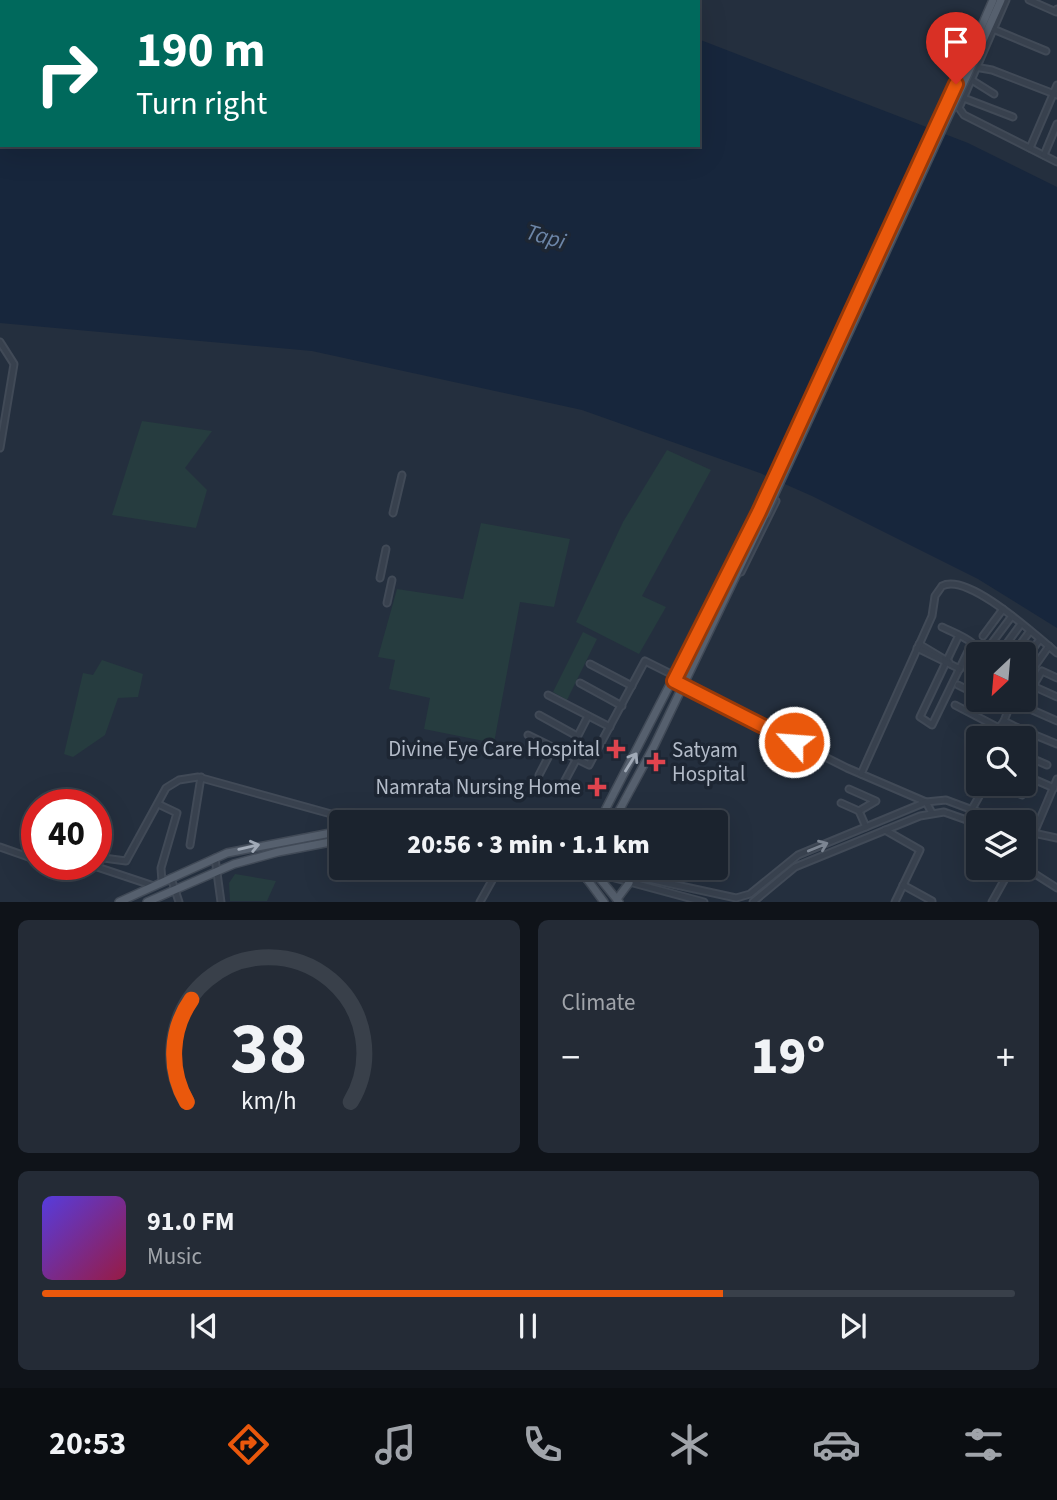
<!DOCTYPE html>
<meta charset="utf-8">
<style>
:root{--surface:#1b232e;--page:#242b36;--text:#f1f3f6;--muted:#a0a4aa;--line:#39404a;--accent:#ea580c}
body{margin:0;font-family:"Source Sans 3",sans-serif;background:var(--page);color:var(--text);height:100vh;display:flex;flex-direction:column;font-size:26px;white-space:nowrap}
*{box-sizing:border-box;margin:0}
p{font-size:23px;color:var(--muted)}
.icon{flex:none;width:38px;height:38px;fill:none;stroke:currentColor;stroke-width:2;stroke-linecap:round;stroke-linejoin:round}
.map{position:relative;height:902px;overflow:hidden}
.side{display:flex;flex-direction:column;gap:18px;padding:18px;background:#0f1319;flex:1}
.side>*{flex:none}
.banner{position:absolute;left:0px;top:0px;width:700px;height:147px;box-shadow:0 7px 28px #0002,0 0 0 2px var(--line);background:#00695c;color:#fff;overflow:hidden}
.needle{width:46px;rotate:206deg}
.fabs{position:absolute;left:966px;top:642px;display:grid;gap:14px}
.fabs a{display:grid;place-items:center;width:70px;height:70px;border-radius:7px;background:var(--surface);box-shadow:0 7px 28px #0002,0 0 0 2px var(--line);font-size:35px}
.speed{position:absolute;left:21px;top:789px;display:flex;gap:14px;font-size:35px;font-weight:700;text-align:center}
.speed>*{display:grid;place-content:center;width:91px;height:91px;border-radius:50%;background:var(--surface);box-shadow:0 7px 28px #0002,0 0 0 2px var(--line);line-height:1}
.speed .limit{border:10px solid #d22;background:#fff;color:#111}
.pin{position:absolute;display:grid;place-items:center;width:60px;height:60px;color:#fff;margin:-72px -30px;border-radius:50% 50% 50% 0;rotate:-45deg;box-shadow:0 0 7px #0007}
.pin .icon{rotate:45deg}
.me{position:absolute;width:77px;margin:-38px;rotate:296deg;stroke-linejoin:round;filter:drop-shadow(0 0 5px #0008)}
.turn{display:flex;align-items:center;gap:24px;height:147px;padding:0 21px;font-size:32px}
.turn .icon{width:91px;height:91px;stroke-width:2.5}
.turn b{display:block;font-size:49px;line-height:60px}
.big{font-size:52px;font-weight:800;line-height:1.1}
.side .widget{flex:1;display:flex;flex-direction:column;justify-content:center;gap:10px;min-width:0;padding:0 24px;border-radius:10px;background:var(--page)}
.side .dial{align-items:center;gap:0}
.dial svg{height:182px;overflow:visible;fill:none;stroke:var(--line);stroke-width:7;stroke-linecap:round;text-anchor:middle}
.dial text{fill:var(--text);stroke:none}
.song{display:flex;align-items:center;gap:21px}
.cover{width:84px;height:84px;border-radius:10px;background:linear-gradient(135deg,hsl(250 70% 55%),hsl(340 70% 35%))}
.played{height:7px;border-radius:4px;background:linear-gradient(90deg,var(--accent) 70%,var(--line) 70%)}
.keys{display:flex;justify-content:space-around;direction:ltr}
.heat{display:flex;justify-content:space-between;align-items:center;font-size:38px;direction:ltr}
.side .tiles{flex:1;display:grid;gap:18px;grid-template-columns:1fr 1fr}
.widget:last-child{grid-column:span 2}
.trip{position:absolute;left:329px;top:810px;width:399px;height:70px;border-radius:7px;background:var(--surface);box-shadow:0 7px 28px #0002,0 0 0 2px var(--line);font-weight:800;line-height:70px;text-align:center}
.menu{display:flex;height:112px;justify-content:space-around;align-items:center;background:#0b0e12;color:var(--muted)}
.menu .icon{width:49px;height:49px}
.menu .active{color:var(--accent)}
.menu b{font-size:32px;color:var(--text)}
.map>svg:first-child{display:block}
</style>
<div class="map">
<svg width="1057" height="902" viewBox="0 0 1057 902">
<rect width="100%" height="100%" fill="#242f3e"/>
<g fill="#263c3f">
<polygon points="142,421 212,431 185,468 207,490 196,528 112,515"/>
<polygon points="667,450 711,470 642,596 666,607 639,654 576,622 623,522"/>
<polygon points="481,523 570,539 554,607 520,602 494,743 424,729 430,698 389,689 395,660 378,657 397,589 463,599"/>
<polygon points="583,632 597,639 567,700 553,692"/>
<polygon points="102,660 143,674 138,697 118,698 105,735 73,757 64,754 83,673 93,675"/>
<polygon points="235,874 276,881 267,901 230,901 229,883"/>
</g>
<polygon fill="#17263c" points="0,0 574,2 2,2 2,145 698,145 698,39 968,143 1057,187 1057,628 978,579 812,496 760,473 582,410 312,351 0,323"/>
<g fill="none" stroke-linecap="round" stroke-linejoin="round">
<g stroke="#414a57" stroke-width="9">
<g id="minor">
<polyline points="1006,0 959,108 964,115 1057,162"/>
<polyline points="1029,0 1056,12 1057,9"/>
<polyline points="993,29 1046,51"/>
<polyline points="975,67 992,70 1057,95"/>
<polyline points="970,79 994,94"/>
<polyline points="961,97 1013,117"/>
<polyline points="1030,148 1057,85"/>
<polyline points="1044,155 1057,124"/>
<polyline points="0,342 14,364 0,448"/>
<polyline points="393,513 402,475"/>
<polyline points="380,578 386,549"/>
<polyline points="717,587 765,494 776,501 741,572"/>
<polyline points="387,603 392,580"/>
<path d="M942 627C952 632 964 636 972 643L932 725 920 717 959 635"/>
<polyline points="983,636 1003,609"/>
<polyline points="919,644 949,662"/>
<polyline points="991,644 1012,616"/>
<polyline points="974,647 989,654"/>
<polyline points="917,648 960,669"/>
<polyline points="999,654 1021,624"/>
<polyline points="1013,654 1030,631"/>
<polyline points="1024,661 1040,639"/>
<polyline points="590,664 632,686"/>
<polyline points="966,667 978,673"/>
<polyline points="1030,673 1049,646"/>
<polyline points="1024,682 1057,697"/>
<polyline points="580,683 622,706"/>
<polyline points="682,685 847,768 926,802 932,813"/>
<polyline points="958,685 978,695"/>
<polyline points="1033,686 1042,671 1057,678"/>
<polyline points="548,695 610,727"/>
<polyline points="989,700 1009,710"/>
<polyline points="1012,700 1004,721 1018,728"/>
<polyline points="1012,701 1057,721"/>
<polyline points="955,705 999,728 1004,721"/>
<polyline points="539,715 577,736"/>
<polyline points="528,735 589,765 645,661 677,677"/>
<polyline points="1012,738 1018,728 1057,744"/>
<polyline points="568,755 588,716"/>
<polyline points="1024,755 1047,765"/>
<path d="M861 774 932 616 935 596 942 586C968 572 1036 636 1057 653"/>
<polyline points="539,775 553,748"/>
<polyline points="1024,775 1054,788"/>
<polyline points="998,784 1022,795"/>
<polyline points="562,786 576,760"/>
<polyline points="849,789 876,801 859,811 866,827"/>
<polyline points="841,803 859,811"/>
<polyline points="158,804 177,813 161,868 162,882"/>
<polyline points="972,809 986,784"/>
<polyline points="885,830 920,850 895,902"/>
<polyline points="1024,831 1057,838"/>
<polyline points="1034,833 1057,779"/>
<polyline points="190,845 201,777"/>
<polyline points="1024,845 1030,833"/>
<polyline points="0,847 37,860"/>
<polyline points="96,857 126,861 166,788 179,780 198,777 360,822"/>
<polyline points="215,858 221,902"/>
<polyline points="48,864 68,871 82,864"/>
<polyline points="88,864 154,886"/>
<polyline points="1024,867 1057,888"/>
<polyline points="598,868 736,898 750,894 798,855 926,802 946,800 1005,822"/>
<polyline points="596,873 704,902"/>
<polyline points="171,878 179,902"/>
<polyline points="903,885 932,901"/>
<polyline points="480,902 499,868"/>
<polyline points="753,902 795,867 920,816 944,812 978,824"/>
<polyline points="992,902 1011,868"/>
</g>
</g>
<g stroke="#414a57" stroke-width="10">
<g id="major">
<polyline points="970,53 993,0"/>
<polyline points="976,56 1001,0"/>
<polyline points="599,822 759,512"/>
<polyline points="613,822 654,746 765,515"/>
<polyline points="561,868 580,873"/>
<polyline points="580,868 580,874 587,879 595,876 596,868"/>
<polyline points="596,874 619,902"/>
<polyline points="587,879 604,902"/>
<polyline points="617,899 629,883"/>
<polyline points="119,902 227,853 341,831"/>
<polyline points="147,902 234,864 278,852 341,840"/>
</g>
</g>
<use href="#minor" stroke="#38414e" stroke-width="5"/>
<use href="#major" stroke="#56606e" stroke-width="7"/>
<g stroke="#414a57" stroke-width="10" stroke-linecap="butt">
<g id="major-bridge">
<polyline points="759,512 970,53"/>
<polyline points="765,515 976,56"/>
</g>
</g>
<use href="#major-bridge" stroke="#56606e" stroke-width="7"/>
</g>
<defs><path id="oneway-shaft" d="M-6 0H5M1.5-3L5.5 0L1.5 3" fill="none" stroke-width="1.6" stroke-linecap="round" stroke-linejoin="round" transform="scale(1.75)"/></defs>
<g stroke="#a1aab7">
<use href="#oneway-shaft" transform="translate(631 762) rotate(-58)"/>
<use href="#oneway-shaft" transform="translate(249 847) rotate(-13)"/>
</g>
<use stroke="#7c8592" href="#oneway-shaft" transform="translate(818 847) rotate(-22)"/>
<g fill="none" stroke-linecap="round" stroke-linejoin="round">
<g stroke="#983908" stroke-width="18">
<polyline id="route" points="794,742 674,681 759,512 956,84"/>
</g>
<use href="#route" stroke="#ea580c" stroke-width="12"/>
</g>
<g fill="#e0444e" stroke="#1d2633" stroke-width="2.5">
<path d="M612.5 738.5h7v7h7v7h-7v7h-7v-7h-7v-7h7z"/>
<path d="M652.5 751.5h7v7h7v7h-7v7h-7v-7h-7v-7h7z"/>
<path d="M593.5 776.5h7v7h7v7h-7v7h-7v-7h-7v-7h7z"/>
</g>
<g text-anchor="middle" stroke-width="7" stroke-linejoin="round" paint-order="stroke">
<g font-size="21" fill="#b4bcc9" stroke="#1d2633" text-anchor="end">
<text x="600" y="756">Divine Eye Care Hospital</text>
<text x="672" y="757" text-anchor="start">Satyam<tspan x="672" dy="24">Hospital</tspan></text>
<text x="581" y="794">Namrata Nursing Home</text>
</g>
<g font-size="23" font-style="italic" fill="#6d86a8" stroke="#1d2633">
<text transform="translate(546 236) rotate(16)" y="8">Tapi</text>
</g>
</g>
</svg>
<div class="fabs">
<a><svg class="needle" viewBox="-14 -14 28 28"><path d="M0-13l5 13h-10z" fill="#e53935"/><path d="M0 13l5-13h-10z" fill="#a0a4aa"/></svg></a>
<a><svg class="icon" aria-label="search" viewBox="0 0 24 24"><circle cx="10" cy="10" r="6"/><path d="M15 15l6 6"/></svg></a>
<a><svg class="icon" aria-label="layers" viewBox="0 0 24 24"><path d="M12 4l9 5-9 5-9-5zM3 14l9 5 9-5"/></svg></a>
</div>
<div class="speed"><div class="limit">40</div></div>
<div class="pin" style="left:956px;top:84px;background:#d93025"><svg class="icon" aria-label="arrive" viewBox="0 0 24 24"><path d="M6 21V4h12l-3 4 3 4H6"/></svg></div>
<svg class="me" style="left:794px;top:742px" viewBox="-20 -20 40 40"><circle r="17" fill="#ea580c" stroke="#fff" stroke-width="3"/><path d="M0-11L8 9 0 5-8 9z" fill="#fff"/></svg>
<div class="trip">20:56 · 3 min · 1.1 km</div>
<div class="banner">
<div class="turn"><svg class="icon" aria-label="right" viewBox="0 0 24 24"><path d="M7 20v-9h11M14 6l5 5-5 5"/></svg><div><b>190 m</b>Turn right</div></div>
</div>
</div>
<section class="side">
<div class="tiles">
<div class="widget dial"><svg viewBox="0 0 100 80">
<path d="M14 69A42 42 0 1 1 86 69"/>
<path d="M14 69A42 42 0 0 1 16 24" stroke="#ea580c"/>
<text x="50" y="56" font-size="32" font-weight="700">38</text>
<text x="50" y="72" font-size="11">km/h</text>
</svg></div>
<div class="widget"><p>Climate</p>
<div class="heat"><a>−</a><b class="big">19°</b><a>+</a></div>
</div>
<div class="widget">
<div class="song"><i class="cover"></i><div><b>91.0 FM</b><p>Music</p></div></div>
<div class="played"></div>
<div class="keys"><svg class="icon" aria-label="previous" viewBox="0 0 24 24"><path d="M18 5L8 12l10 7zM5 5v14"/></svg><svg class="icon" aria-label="pause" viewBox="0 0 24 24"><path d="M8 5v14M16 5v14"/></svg><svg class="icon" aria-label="next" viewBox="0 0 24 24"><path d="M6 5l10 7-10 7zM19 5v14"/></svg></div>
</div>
</div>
</section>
<nav class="menu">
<b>20:53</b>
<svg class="icon active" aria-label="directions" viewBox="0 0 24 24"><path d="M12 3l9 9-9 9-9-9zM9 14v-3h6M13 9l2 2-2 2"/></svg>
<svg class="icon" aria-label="music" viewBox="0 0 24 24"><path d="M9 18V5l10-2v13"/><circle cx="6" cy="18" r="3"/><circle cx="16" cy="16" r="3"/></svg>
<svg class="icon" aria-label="phone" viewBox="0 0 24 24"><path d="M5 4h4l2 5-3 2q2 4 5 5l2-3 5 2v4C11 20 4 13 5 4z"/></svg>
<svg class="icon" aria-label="climate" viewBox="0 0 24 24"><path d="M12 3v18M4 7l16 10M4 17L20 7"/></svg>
<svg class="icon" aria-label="car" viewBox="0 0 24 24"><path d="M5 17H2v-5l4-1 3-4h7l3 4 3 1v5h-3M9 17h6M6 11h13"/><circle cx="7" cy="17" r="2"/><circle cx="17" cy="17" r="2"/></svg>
<svg class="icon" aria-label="filters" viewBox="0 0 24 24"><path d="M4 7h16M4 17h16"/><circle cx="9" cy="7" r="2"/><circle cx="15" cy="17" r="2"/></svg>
</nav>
